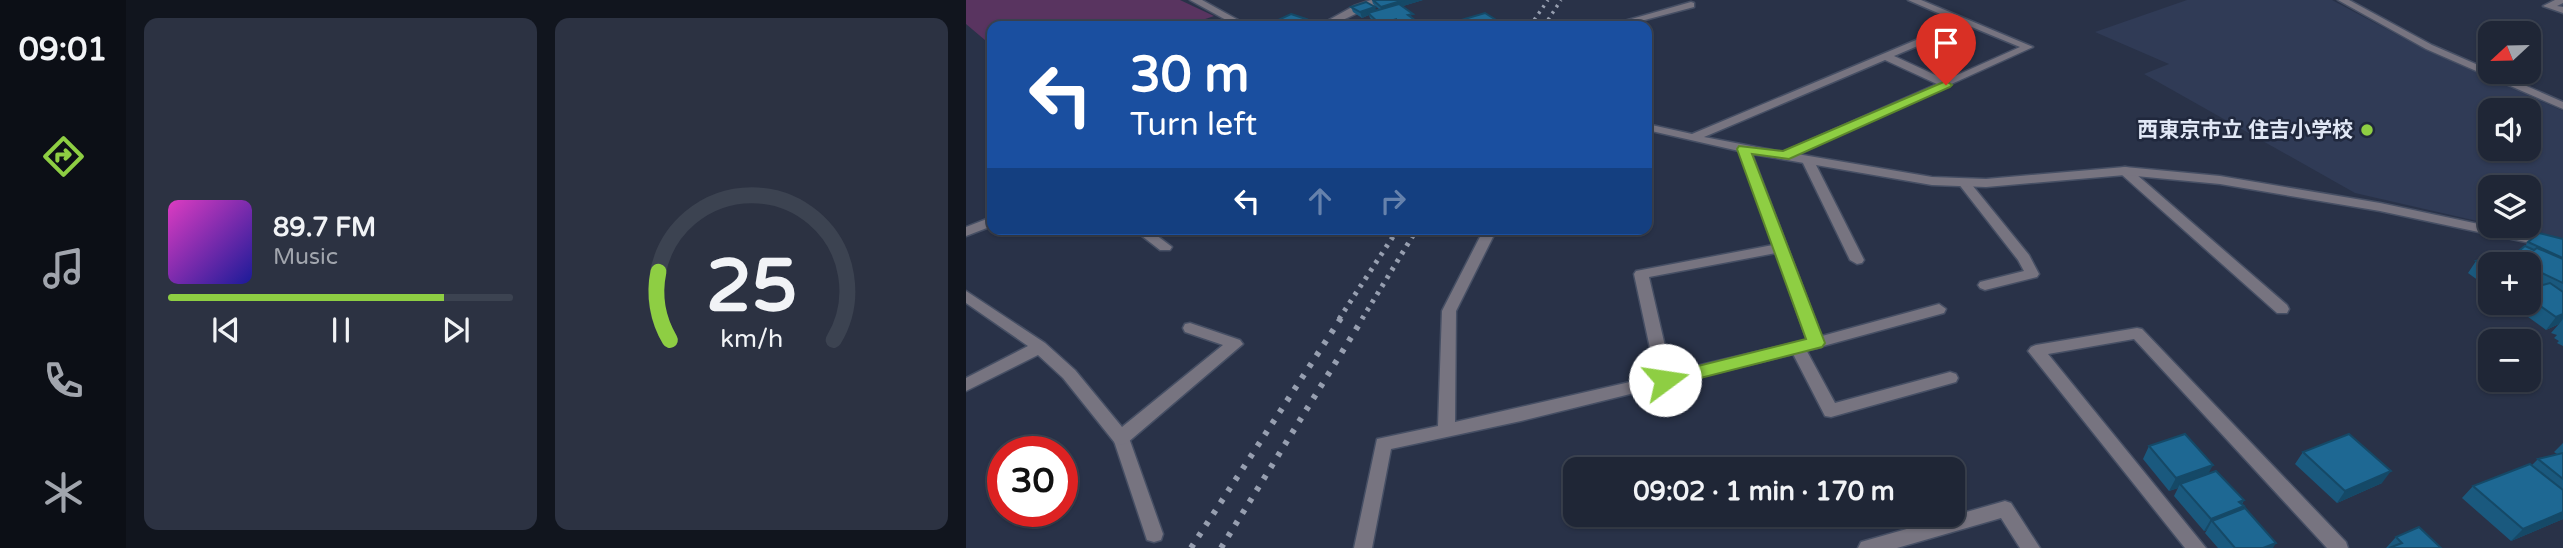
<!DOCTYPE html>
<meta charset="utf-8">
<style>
:root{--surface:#1f2636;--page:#2c3242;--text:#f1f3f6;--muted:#a1a5ad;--line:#3c4351;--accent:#8ece43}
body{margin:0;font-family:"Varela Round","Noto Sans JP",sans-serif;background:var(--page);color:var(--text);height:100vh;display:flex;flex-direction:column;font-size:26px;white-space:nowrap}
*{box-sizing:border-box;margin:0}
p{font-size:23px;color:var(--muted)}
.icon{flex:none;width:38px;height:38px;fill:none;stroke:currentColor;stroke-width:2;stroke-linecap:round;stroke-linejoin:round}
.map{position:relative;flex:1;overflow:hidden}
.side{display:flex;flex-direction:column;gap:18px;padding:18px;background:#11151e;width:840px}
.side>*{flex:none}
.hud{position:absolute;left:21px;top:21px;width:665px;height:214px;border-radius:14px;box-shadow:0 2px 5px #0004,0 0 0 2px var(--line);background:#1a4fa0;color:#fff;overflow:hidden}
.needle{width:46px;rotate:248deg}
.controls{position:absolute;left:1512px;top:21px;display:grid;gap:14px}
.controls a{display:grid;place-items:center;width:63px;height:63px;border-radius:14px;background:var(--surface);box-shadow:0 2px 5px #0004,0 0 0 2px var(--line);font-size:35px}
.speed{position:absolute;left:21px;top:436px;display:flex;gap:14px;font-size:35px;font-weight:700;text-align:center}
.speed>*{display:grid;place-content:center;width:91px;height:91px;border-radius:50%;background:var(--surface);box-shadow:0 2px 5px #0004,0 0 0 2px var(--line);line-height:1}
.speed .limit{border:10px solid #d22;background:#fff;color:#111}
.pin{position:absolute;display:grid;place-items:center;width:60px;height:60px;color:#fff;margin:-72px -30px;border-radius:50% 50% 50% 0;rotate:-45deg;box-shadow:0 0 7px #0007}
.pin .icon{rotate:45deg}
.me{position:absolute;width:77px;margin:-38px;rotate:76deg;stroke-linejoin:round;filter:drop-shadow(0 0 5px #0008)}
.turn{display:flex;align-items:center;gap:24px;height:147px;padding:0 28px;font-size:32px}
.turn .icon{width:91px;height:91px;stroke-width:2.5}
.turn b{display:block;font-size:49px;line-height:60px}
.lanes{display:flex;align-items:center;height:66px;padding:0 28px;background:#0003;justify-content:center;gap:35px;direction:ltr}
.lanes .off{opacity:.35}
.side .card{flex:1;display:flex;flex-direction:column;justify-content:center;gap:10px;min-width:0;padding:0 24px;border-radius:14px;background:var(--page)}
.side .dial{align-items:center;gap:0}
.dial svg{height:182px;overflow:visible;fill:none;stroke:var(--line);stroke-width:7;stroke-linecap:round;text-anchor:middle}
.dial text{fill:var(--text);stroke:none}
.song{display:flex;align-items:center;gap:21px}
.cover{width:84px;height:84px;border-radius:10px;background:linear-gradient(135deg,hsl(310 70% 55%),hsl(240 70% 35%))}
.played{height:7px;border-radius:4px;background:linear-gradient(90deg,var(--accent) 80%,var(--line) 80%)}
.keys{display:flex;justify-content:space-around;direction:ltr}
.side .tiles{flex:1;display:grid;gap:18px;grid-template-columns:repeat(2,1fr)}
.trip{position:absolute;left:597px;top:457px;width:402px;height:70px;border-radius:14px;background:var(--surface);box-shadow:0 2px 5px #0004,0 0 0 2px var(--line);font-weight:800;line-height:70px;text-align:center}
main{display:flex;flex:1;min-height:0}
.tabs{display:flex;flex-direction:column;width:126px;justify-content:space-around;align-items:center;background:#0c0f16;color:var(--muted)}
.tabs .icon{width:49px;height:49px}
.tabs .active{color:var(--accent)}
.tabs b{font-size:32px;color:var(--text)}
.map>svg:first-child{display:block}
</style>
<main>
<nav class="tabs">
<b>09:01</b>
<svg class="icon active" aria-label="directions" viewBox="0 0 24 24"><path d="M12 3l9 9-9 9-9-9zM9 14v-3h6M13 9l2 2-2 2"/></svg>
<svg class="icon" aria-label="music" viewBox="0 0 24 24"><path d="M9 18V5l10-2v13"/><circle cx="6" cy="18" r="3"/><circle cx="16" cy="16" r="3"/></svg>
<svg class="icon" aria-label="phone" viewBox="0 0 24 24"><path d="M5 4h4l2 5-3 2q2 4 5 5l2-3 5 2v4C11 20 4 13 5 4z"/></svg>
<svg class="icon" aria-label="climate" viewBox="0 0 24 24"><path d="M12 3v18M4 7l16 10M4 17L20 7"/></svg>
</nav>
<section class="side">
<div class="tiles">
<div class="card">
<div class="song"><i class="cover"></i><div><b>89.7 FM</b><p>Music</p></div></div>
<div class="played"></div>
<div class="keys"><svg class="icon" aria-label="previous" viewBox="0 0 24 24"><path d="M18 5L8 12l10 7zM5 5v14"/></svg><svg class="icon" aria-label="pause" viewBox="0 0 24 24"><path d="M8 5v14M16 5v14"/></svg><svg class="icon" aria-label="next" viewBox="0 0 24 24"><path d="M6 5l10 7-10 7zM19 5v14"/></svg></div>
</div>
<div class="card dial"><svg viewBox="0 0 100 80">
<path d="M14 69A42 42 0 1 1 86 69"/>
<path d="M14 69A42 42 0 0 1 9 39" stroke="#8ece43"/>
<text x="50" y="56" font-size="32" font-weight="700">25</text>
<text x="50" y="72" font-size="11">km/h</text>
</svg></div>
</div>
</section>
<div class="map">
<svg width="1597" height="548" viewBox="0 0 1597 548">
<rect width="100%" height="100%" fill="#293248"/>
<path fill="#303b56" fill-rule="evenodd" d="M1221 0H1366L1458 49 1597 111V241L1531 226H1563V187H1524V224L1389 193 1178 74 1203 64 1129 32ZM1524 110H1563V149H1524Z"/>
<polygon fill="#593460" points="0,0 214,0 248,16 219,26 26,26 26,46 0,24"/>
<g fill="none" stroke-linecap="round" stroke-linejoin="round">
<g stroke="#464f64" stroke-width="3">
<g id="service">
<polygon points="842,157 848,161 898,260 896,263 891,264 884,260 836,161"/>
<polygon points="1159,167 1163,168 1321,305 1323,309 1321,313 1311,313 1155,174 1153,171 1155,168"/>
<polygon points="998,179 1002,180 1063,255 1073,274 1071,277 1019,290 1014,288 1012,285 1014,282 1058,271 1052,260 992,183"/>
<polygon points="167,229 182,229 206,247 204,250 194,250"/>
<polygon points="973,304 980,309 978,313 850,348 845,347 842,343 845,339"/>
<polygon points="832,342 837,344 869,403 984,372 990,374 992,378 990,382 865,417 859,416 824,348 827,344"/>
<polygon points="155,431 161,433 163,438 197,534 195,540 188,542 181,540 147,438 149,433"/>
</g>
</g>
<g stroke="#464f64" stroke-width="3">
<g id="minor">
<polygon points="224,0 236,0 283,26 271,26"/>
<polygon points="405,0 419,0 364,26 352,26 388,6"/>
<path d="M942 0H955L1067 47 831 154 966 177 1020 179 1159 167 1254 176 1414 203 1597 242V250L1414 211 1254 184 1159 175 1020 187 966 185 786 154 858 343 855 347 555 421 425 449 406 548H388L411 439 472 426 476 311 518 229H531L490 311 489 422 690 376 668 274 670 271 807 245 773 151 681 130V124L726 134 993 22ZM1001 25 1054 47 980 80 928 56ZM919 60 971 84 817 152 738 137ZM810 253 841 340 705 372 683 277Z"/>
<polygon points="1372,0 1383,0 1466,45 1597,102 1597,109 1460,49"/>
<polygon points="1589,0 1597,0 1597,3 1591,6 1597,7 1597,13 1577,6"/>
<polygon points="725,2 728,3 728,7 656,26 641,26"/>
<polygon points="26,217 26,226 0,236 0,227"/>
<polygon points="0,291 79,343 109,370 156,427 257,345 219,332 217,328 219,324 224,323 274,340 277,344 161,443 155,445 149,443 97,378 72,355 0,391 0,378 62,346 0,303"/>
<polygon points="1171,328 1176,329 1380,542 1382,548 1361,548 1168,339 1082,354 1240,548 1219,548 1062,351 1065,347 1070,345"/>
<polygon points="1039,501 1045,503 1074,548 1054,548 1035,518 931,548 892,548 895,542 902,540"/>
</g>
</g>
<use href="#service" fill="#777480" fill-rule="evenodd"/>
<use href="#minor" fill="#777480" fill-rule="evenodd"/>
<g stroke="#979fb0" stroke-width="3.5" stroke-dasharray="2.5 5" stroke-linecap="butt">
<polyline points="564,26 582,0"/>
<polyline points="578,26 595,0"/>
</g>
<g stroke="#979fb0" stroke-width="5" stroke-dasharray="3.5 6" stroke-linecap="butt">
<polyline points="373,319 432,229"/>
<polyline points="396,319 451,229"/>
</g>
<g stroke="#979fb0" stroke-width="6" stroke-dasharray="4.5 9" stroke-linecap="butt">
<polyline points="225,548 375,318"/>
<polyline points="255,548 397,318"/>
</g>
</g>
<g fill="#1a597e">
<polygon points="406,0 457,0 437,6 448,20 457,26 413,26 404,18 403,15 396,18 387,12 385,7 410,10 413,9 407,4"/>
<polygon points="340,19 342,25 338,26 312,26 310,21"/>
<polygon points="1597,239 1597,346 1591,343 1593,341 1588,338 1591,335 1585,333 1593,324 1580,330 1543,303 1563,303 1563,264 1524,264 1524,289 1502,273 1510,261 1543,260 1559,246 1562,242"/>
<polygon points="1597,443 1597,519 1545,541 1496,498 1507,486 1566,465 1572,459 1591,454 1588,452"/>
<polygon points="1183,446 1243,474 1278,500 1276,504 1275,510 1307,548 1252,548 1239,533 1241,530 1238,531 1208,496 1212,488 1203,491 1177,459"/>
<polygon points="1337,452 1416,483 1371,503 1329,464"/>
<polygon points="1430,537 1475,548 1420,548"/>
</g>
<g fill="#154967">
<polygon points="438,0 457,0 417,12 415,7"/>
<polygon points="409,7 411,12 402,13 403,15 396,18 394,12"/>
<polygon points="340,19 342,25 338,26 325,26"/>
<polygon points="431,19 421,23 422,26 415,26 414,24"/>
<polygon points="530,20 531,26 511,26"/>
<polygon points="1597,312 1597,319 1593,324 1580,330 1590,317"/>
<polygon points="1247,465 1240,478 1214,484 1212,488 1203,491 1210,478"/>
<polygon points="1425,471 1416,483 1371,503 1379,491"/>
<polygon points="1278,500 1273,508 1278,506 1270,519 1246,521 1241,530 1238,531 1245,519 1273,502"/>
<polygon points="1597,512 1597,519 1545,541 1557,529"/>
<polygon points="1310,543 1307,548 1297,548"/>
</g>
<g fill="#1e6893" stroke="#154967" stroke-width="2">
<polygon points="407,0 438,0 415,7"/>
<polygon points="400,2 409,7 394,12 385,7"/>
<polygon points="433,4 447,14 442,15 457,26 425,26 421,23 431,19 414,24 402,13"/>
<polygon points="519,13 530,20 511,26 480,26 478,25"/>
<polygon points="325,14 340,19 325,26 310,21"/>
<polygon points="1573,233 1597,239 1597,258 1562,242"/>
<polygon points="1559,246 1568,250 1571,248 1597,259 1597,283 1563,267 1563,264 1557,264 1544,258"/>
<polygon points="1534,255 1548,264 1524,264 1524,271 1510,261"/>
<polygon points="1563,275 1577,285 1584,283 1597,292 1597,314 1590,317 1563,298"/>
<polygon points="1219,434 1247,465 1210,478 1183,446"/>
<polygon points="1383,434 1425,471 1379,491 1337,452"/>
<polygon points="1597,453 1597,479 1572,459"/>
<polygon points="1564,464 1597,490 1597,512 1557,529 1507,486"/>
<polygon points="1250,471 1278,500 1273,502 1278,506 1245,519 1214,484"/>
<polygon points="1279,508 1310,543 1297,548 1269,548 1246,521"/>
<polygon points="1453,527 1475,548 1423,548 1436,543 1430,537"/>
</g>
<polygon fill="#8ece43" stroke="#5c862c" stroke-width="2" points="980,81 986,85 984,87 823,159 786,154 859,343 856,347 699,387 692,385 690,380 692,376 840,339 771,149 773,146 817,151"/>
<circle fill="#8ece43" stroke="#20283d" stroke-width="2.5" cx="1401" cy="130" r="7"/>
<g text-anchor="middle" stroke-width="5" stroke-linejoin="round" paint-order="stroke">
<g font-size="21" font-weight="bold" fill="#e1e8f6" stroke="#20283d" text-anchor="end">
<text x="1387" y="137">西東京市立 住吉小学校</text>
</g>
</g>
</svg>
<div class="controls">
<a><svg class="needle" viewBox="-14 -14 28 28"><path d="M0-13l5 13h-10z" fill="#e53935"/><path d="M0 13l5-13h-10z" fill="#a1a5ad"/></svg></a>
<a><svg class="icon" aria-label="sound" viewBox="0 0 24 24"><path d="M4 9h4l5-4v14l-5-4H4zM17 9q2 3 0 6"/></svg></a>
<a><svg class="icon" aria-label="layers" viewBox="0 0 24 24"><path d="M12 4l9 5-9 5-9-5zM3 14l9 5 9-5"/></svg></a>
<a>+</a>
<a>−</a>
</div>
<div class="speed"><div class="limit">30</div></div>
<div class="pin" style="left:980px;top:85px;background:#d93025"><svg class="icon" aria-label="arrive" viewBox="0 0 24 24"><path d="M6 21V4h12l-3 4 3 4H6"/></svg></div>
<svg class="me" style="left:699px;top:380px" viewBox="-20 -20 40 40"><circle r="19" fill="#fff"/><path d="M0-13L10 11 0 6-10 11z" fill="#8ece43"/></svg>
<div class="trip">09:02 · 1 min · 170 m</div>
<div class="hud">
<div class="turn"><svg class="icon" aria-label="left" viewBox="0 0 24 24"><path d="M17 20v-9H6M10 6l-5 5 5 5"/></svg><div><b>30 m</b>Turn left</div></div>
<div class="lanes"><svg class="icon" aria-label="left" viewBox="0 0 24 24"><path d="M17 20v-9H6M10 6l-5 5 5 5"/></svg><svg class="icon off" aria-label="ahead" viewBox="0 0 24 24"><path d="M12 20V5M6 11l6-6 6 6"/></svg><svg class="icon off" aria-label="right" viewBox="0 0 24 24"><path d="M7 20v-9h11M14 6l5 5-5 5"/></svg></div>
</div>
</div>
</main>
